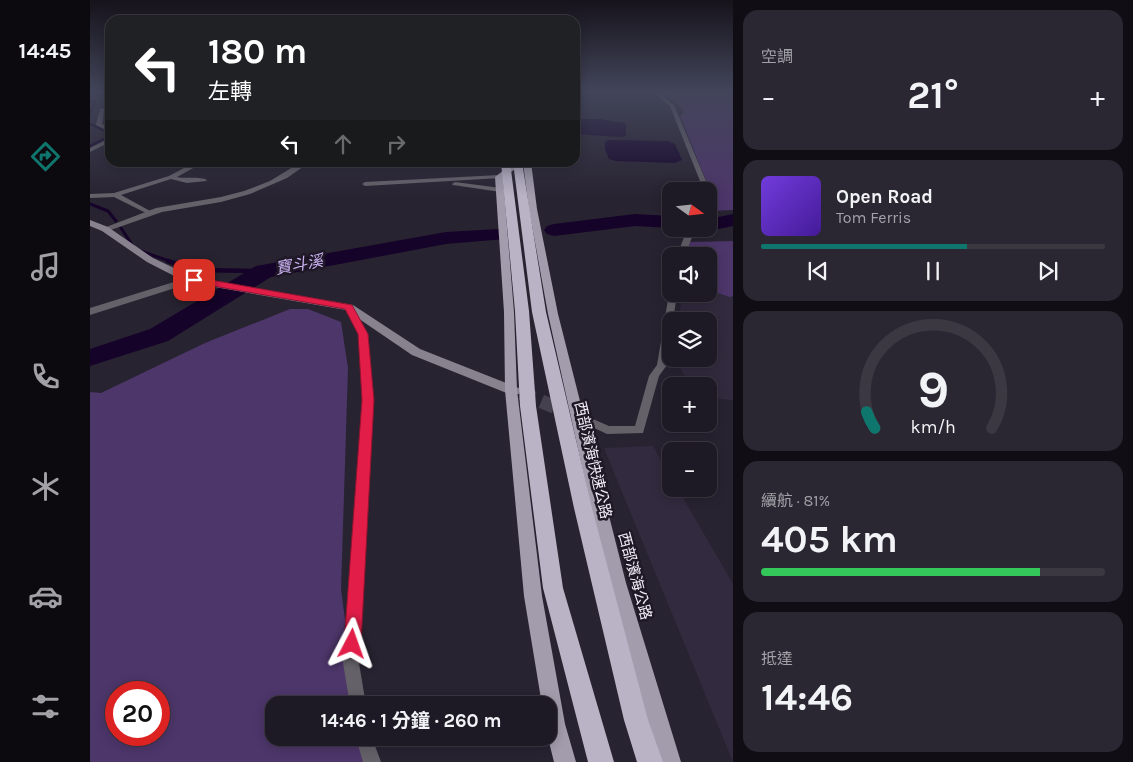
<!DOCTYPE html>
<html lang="zh-TW">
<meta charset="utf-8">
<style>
:root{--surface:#1e1a25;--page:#2b2732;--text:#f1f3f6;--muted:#a1a1a7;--line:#3c3842;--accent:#0f766e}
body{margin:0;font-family:Karla,"Noto Sans TC",sans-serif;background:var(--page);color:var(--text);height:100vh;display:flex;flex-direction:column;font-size:19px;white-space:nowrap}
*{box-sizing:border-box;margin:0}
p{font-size:16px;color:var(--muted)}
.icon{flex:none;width:28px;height:28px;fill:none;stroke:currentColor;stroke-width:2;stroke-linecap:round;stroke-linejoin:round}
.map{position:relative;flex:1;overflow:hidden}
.panel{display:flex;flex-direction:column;gap:10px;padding:10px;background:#100e14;width:400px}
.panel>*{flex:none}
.banner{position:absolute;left:15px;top:15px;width:475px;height:152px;border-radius:15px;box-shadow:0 2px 12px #0003,0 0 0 1px var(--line);background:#202124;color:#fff;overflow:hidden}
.needle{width:32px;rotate:105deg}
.buttons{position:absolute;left:572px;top:182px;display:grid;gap:10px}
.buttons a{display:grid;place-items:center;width:55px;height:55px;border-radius:10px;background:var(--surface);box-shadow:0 2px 12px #0003,0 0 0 1px var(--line);font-size:25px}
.speed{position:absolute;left:15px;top:681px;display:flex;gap:10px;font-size:25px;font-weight:700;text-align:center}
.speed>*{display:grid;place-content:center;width:65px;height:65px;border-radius:50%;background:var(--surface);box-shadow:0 2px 12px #0003,0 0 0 1px var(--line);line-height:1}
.speed .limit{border:8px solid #d22;background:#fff;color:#111}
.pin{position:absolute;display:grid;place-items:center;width:42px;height:42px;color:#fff;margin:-21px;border-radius:10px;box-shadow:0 2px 8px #0006}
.me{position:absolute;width:55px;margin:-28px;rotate:4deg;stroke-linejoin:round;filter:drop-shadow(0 0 4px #0008)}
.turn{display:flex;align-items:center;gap:18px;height:105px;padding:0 20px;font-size:22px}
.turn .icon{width:65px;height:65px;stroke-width:2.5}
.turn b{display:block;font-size:35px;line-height:42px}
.lanes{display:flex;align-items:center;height:48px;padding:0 20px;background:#0003;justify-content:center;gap:25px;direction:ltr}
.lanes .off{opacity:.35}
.big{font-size:38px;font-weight:700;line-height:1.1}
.panel .tile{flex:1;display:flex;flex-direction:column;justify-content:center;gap:8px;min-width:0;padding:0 18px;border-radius:15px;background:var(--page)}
.panel .dial{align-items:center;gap:0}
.dial svg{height:130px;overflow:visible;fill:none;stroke:var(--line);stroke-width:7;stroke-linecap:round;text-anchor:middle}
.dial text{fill:var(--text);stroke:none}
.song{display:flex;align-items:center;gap:15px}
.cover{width:60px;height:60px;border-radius:8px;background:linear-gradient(135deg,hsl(260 70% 55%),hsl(260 70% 35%))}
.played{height:5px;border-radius:2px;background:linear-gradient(90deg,var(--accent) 60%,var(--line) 60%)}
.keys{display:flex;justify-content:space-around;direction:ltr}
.heat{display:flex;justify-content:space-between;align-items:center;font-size:28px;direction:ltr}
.charge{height:8px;border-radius:4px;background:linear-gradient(90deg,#34c759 81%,var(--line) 0)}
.trip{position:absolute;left:175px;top:696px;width:292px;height:50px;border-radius:15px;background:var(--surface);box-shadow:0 2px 12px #0003,0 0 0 1px var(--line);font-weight:700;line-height:50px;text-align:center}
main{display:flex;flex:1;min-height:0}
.menu{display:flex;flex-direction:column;width:90px;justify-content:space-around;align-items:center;background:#0c0a0f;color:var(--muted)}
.menu .icon{width:35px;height:35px}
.menu .active{color:var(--accent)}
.menu b{font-size:22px;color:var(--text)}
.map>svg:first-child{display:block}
</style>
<main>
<nav class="menu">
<b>14:45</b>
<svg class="icon active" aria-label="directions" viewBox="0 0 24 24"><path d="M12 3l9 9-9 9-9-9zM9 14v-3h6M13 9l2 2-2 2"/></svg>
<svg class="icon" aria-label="music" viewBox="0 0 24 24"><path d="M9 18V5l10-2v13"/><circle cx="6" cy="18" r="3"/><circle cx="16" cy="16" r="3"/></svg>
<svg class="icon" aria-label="phone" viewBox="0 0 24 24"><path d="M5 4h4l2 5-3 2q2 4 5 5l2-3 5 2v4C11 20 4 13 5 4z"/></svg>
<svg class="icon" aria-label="climate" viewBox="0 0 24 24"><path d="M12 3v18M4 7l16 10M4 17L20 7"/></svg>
<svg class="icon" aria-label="car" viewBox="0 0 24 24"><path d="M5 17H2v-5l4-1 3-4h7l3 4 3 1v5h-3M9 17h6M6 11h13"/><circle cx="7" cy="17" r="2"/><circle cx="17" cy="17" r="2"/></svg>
<svg class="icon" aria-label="filters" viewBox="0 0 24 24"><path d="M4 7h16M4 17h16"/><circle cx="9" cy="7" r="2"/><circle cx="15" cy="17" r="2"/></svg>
</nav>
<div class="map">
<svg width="643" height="762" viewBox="0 0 643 762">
<rect width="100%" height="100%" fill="#282331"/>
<g fill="#322a3e">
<polygon points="619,290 643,296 643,400 619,398 619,386 601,386 585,360 619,359 619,321 589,321 592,294 619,294"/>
<polygon points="563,446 581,477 581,489 588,489 643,584 643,762 514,448"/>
</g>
<g fill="#4d366a" fill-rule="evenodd">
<polygon points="566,90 643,90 643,210 619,211 619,188 590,116 594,112 585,101"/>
<polygon points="643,241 643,296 640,297 619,290 619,256 595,256 600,242"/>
<path d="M200 309H218L251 322 258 368 251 589 266 705H184V738H270L273 762H0V392L11 393 115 343ZM26 692H69V735H26Z"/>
</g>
<g fill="#160329">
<polygon points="485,119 510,119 534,123 536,125 536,136 530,137 485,134"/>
<polygon points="519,140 578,141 585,144 592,160 585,163 526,161 519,159 515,149 515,142"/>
</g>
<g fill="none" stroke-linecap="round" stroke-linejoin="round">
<g stroke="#160329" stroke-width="2.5">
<polyline points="0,101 5,102 0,113"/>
<polyline points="0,124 20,133"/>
<polyline points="0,146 20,136"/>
</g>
<g stroke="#160329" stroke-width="3">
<polyline points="0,204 18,211 26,221"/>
<polyline points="31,228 45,249 82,262"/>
</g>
<polyline stroke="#160329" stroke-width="4.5" points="78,261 105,270 174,271"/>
<g fill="#160329" fill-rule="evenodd">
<polygon points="545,214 581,216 581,228 545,226 464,236 457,234 454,230 457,226 464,224"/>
<polygon points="643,214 643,226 619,231 611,229 619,229 619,219"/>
<polygon points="408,229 415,231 418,235 415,239 356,244 181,277 78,341 0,366 0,349 60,329 166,266 356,232"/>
</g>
<polyline stroke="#46414f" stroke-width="14" stroke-dasharray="14 8" stroke-linecap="butt" points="431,393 477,412"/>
<g fill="#646169" fill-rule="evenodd">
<polygon points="560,90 565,90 584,105 616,181 614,191 608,191 610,181 580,106"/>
<polygon points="20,108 20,110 14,111 12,124 20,128 20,132 6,125 10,109"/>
<polygon points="20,138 20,142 0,152 0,148"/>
<path d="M105 162H114L87 177C96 179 110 176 117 180L116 181 97 183 81 179 31 195 62 212V214H58L24 197 0 198V194L24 193 79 176Z"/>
<polygon points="409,175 411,176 411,178 275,186 272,184 275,182"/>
<polygon points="365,182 411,188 414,190 411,192 363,185 362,184"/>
<polygon points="597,229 605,229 595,256 587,256"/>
<polygon points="581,292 581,294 587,294 583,321 581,321 581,335 577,365 569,376 553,433 517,434 485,419 484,417 485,415 489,413 519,426 545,426 559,376 567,365 579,294"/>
<polygon points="259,304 263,307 278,334 283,400 269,663 276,705 260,705 253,663 273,400 268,334 255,307"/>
<polygon points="266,738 282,738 291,762 273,762"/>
</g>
<g fill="#646169" fill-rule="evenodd">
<polygon points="211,162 220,162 197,178 160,194 131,202 72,212 15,232 11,229 66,208 131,197 154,191 180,181"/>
<polygon points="100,277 104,278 104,282 0,315 0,308"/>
</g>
<polygon fill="#87828e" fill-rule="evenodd" points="0,220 18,227 63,258 103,277 263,305 330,349 429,388 430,391 429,394 419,394 322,355 256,310 96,282 57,262 12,231 0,226"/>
<polygon fill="#a29cac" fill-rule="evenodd" points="424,162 441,162 447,209 468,314 536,583 591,762 569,762 518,583 458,314 439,209 433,163 413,178 424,312 427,390 452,596 475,724 486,762 464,762 458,738 459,705 452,705 434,596 415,390 414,312 405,177"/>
<g fill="#bab3c6" fill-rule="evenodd">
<polygon points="411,162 420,162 439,311 446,406 473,588 524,762 498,762 453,588 430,406 425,311"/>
<polygon points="423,162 432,162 456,312 502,508 558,720 573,762 547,762 534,720 484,508 442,312"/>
</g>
</g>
<linearGradient id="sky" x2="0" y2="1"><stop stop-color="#16131b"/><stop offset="0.46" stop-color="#42455a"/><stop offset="1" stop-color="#42455a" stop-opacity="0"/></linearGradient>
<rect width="643" height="197" fill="url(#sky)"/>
<polygon fill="#e11d48" stroke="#92132f" points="104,277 262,305 278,334 284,400 271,644 268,649 262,651 256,649 254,644 272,400 268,334 255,309 100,282 99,280"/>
<g text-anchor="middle" stroke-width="5" stroke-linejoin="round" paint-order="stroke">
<g font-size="15" fill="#f1edf7" stroke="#1f1927">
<text transform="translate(503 460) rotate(77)" y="5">西部濱海快速公路</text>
<text transform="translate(545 576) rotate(75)" y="5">西部濱海公路</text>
</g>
<g font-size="16" font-style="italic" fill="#ccb2f3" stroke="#1f1927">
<text transform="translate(209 264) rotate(-10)" y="6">寶斗溪</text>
</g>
</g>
</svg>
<div class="buttons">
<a><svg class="needle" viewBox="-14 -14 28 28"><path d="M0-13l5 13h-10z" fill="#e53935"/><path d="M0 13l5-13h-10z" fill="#a1a1a7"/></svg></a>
<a><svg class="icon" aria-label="sound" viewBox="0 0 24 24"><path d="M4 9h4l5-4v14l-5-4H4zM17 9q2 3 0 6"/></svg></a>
<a><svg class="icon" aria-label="layers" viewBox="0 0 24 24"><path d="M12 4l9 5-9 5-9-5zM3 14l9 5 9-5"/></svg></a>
<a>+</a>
<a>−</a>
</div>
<div class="speed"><div class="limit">20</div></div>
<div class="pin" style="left:104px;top:280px;background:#d93025"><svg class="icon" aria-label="arrive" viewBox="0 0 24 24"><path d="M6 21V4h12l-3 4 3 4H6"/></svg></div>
<svg class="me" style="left:262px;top:644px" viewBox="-20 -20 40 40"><path d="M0-17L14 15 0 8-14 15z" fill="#e11d48" stroke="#fff" stroke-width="4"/></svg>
<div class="trip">14:46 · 1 分鐘 · 260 m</div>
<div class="banner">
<div class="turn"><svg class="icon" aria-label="left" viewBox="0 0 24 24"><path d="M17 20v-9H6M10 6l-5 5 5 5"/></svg><div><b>180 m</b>左轉</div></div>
<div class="lanes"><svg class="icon" aria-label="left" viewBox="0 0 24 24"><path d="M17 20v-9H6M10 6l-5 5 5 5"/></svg><svg class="icon off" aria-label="ahead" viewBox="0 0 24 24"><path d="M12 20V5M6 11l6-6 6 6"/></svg><svg class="icon off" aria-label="right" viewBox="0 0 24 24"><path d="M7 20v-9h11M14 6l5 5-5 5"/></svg></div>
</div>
</div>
<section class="panel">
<div class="tile"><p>空調</p>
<div class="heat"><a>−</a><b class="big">21°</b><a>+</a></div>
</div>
<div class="tile">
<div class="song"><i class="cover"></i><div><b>Open Road</b><p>Tom Ferris</p></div></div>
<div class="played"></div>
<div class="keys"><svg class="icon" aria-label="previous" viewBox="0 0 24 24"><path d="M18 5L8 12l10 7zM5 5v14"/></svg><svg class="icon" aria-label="pause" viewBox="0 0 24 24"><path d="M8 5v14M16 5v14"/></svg><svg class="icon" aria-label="next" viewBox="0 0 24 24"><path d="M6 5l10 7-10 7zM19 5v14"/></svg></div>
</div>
<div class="tile dial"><svg viewBox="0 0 100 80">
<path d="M14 69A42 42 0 1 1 86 69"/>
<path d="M14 69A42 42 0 0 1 9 59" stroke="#0f766e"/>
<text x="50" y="56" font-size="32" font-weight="700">9</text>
<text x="50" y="72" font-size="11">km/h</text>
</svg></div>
<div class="tile"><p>續航 · 81%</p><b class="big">405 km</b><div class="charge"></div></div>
<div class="tile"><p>抵達</p><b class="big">14:46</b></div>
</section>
</main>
